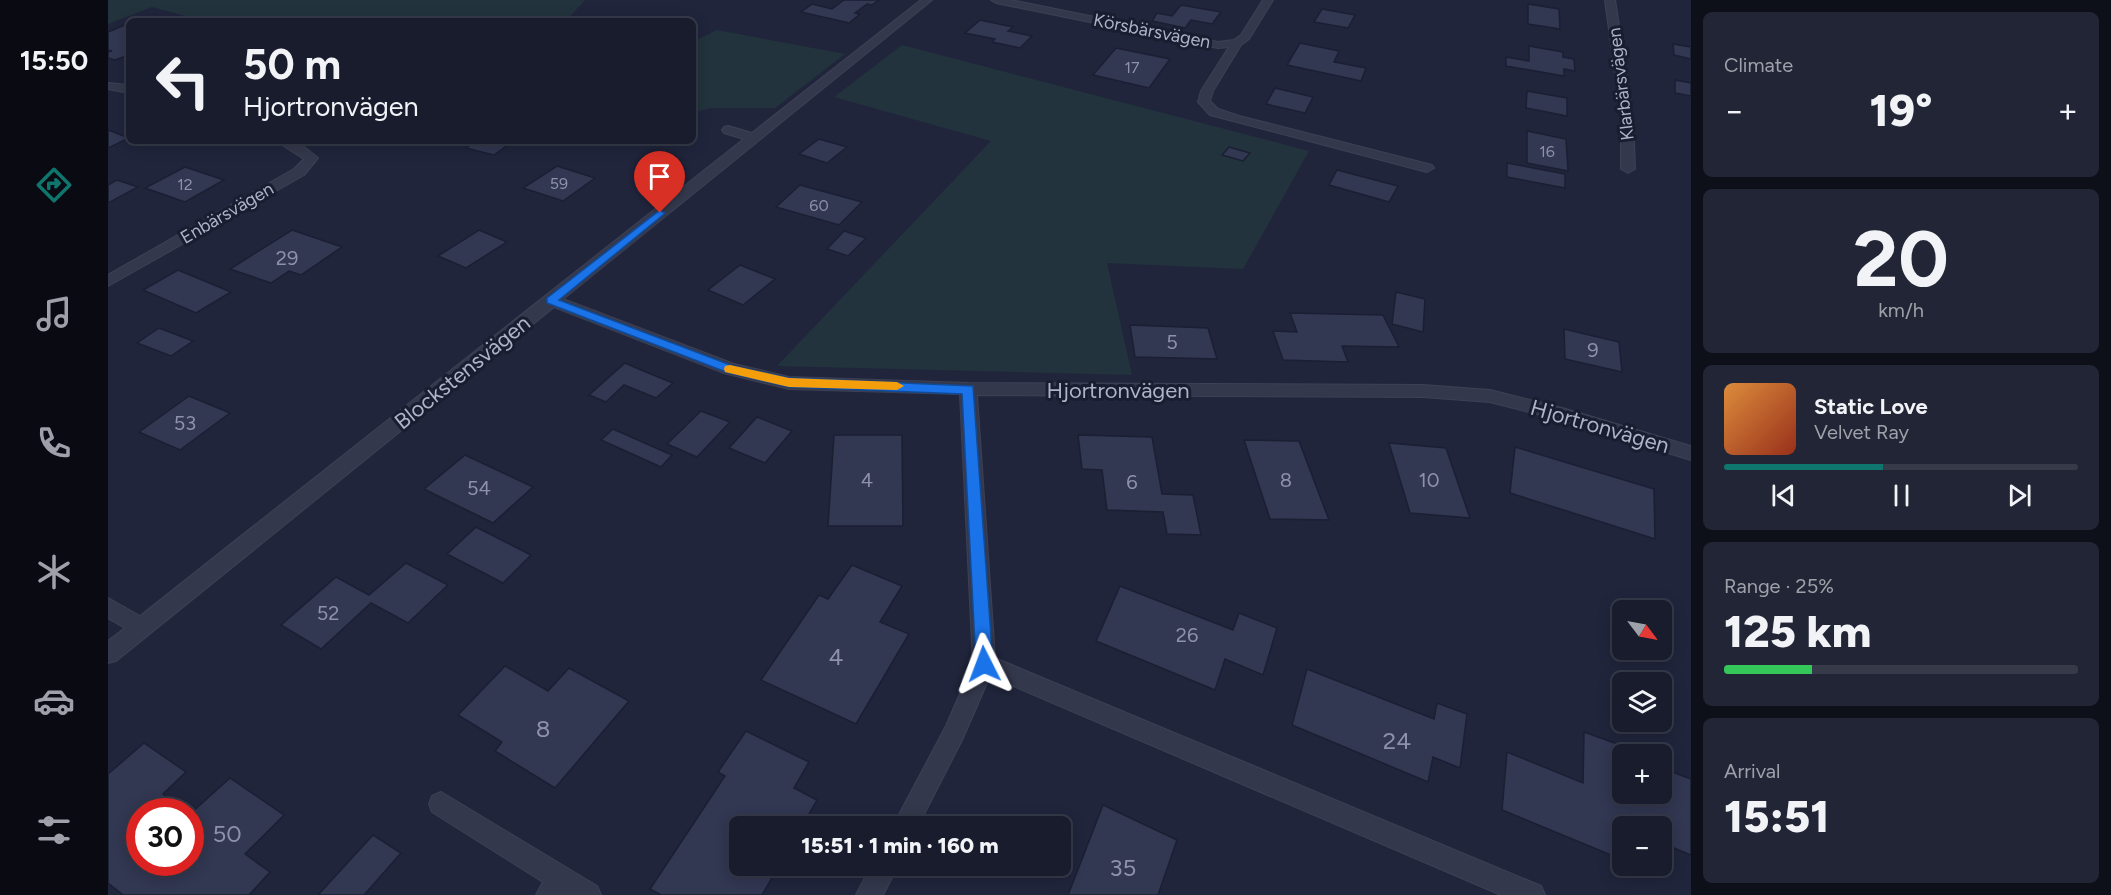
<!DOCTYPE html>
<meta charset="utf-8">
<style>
:root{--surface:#181c2d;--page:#212535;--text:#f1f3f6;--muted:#9fa1aa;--line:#363a49;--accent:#0f766e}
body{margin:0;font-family:Figtree,sans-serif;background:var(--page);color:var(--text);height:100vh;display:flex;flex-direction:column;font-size:22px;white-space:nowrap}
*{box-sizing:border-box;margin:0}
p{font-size:20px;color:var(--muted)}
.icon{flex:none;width:33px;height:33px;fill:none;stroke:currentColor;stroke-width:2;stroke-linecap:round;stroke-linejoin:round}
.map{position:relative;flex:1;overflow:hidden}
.panel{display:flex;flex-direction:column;gap:12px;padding:12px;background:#0d0f19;width:420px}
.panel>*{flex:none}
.guide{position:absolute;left:18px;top:18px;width:570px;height:126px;border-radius:9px;box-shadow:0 3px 15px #0003,0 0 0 2px var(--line);background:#181c2d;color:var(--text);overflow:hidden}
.needle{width:39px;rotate:122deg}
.fabs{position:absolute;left:1504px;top:600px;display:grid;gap:12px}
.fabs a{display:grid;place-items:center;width:60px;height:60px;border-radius:9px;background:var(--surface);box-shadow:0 3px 15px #0003,0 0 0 2px var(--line);font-size:30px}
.speed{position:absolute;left:18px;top:798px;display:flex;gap:12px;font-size:30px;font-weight:700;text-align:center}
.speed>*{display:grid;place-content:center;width:78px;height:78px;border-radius:50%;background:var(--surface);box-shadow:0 3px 15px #0003,0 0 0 2px var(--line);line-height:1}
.speed .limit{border:9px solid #d22;background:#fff;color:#111}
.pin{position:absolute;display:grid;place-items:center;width:51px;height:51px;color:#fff;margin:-62px -26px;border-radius:50% 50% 50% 0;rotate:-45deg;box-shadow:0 0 6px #0007}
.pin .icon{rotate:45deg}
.me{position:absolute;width:66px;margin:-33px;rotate:357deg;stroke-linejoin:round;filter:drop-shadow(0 0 4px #0008)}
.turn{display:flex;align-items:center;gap:21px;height:126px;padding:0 18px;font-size:27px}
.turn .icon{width:78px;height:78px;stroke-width:2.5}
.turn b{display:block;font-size:42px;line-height:51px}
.big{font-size:45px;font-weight:800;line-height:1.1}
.panel .widget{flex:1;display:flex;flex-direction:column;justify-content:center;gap:9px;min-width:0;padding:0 21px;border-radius:9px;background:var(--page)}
.panel .dial{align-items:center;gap:0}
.dial b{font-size:78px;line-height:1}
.song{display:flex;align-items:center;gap:18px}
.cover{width:72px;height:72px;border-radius:9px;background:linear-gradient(135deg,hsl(30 70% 55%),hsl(10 70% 35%))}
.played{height:6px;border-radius:3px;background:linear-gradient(90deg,var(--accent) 45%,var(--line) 45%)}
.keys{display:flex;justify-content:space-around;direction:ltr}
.heat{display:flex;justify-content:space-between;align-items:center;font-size:33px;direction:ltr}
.charge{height:9px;border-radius:4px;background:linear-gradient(90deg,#34c759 25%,var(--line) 0)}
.trip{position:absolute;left:621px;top:816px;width:342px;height:60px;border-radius:9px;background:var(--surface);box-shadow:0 3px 15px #0003,0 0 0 2px var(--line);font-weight:800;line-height:60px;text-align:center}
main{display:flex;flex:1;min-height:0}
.dock{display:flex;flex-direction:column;width:108px;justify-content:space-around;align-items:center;background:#0a0b12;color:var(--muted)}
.dock .icon{width:42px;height:42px}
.dock .active{color:var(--accent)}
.dock b{font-size:27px;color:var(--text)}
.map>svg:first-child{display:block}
</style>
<main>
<nav class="dock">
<b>15:50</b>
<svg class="icon active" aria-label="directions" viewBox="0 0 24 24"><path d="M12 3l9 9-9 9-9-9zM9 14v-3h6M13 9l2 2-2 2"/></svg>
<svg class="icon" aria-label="music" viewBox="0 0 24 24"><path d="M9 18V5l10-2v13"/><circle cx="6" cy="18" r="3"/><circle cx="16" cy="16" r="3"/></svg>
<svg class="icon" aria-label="phone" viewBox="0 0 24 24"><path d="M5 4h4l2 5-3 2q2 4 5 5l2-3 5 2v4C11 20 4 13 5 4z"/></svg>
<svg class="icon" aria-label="climate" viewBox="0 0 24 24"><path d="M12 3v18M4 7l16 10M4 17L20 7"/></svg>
<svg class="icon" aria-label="car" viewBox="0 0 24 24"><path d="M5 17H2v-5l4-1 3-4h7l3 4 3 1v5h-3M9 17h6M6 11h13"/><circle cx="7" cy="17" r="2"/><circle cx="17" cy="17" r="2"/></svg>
<svg class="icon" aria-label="filters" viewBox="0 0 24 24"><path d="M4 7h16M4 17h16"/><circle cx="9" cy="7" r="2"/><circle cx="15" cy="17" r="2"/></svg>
</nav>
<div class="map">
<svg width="1583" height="895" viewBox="0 0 1583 895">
<rect width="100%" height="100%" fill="#20253c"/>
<g fill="#22333d">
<polygon points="0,0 477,0 458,21 96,21 44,7 0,24"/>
<polygon points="609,30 737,54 667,108 602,108 585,113 585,42"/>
<polygon points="794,45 1201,151 1135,269 999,263 1024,375 669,366 883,141 726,97"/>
</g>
<g fill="#323752" stroke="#1b1f33" stroke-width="1.5">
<polygon points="736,0 771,0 764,5 759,4 747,13 752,14 741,23 693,12 704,4 724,9"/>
<polygon points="1420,4 1451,9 1452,29 1420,24"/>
<polygon points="1073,5 1113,12 1104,24 1083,20 1077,28 1044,21 1049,13 1064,16"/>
<polygon points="1214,9 1247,15 1240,28 1206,22"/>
<polygon points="872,20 905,27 900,31 924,36 912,48 884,42 887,39 857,33"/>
<polygon points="19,24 21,25 21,55 7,60 0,58 0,52 4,51 0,50 0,32"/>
<polygon points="1192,43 1231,51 1226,62 1258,68 1253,81 1179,65"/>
<polygon points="1565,44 1583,47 1583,59 1566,55"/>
<polygon points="1421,46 1455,52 1455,57 1466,59 1467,71 1456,69 1456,76 1398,66 1398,57 1421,61"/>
<polygon points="1008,48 1062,59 1041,88 985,75"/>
<polygon points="1567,80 1583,83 1583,96 1567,93"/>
<polygon points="1167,88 1205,97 1197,113 1158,104"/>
<polygon points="1419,91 1459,98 1459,116 1418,108"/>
<polygon points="0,130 21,138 0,148"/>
<polygon points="1419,131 1458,139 1460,171 1419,163"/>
<polygon points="711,139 739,147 719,163 691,154"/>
<polygon points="368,141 405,141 386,155 358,148"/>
<polygon points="1121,147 1142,153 1135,161 1114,155"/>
<polygon points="1399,163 1457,174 1457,188 1399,177"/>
<polygon points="449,166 487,178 455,201 415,188"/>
<polygon points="77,167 116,180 77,202 37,188"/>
<polygon points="1229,170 1290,186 1281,202 1221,185"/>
<polygon points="9,180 30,187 0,203 0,185"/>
<polygon points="692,185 754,202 731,225 668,207"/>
<polygon points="184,230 234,247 193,275 181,271 163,283 122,269"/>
<polygon points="371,230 399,242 358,268 330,256"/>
<polygon points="736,231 758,238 740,256 719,249"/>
<polygon points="632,265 667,279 635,305 600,290"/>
<polygon points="70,270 123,292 88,313 35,290"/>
<polygon points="1288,292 1317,299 1315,332 1284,324"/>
<polygon points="1182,313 1275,315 1291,347 1234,346 1240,362 1175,360 1165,331 1189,332"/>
<polygon points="1022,325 1100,328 1109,359 1027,357"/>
<polygon points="51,328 85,341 63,356 29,343"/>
<polygon points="1456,329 1511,342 1514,372 1457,359"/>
<polygon points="517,363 533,370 565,383 548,398 516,385 498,402 481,395"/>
<polygon points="81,396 122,413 72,450 31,432"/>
<polygon points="593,411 622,422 589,457 559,444"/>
<polygon points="649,417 684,431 657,463 621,448"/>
<polygon points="505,429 564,455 553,467 493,440"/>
<polygon points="726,435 794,435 795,526 720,526"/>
<polygon points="970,435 1044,437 1054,494 1085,495 1093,535 1059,534 1055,512 999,510 994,470 974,469"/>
<polygon points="1136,440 1191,441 1221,520 1162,519"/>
<polygon points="1281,443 1338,448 1362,518 1302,513"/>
<polygon points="1407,447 1546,489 1547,539 1402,493"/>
<polygon points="357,455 425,487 385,523 316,489"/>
<polygon points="368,527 423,555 395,583 339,554"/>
<polygon points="298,563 340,585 300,623 263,603 213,649 173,625 228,577 261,595"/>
<polygon points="744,565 794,586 772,622 801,634 748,724 653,680 711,595 720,599"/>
<polygon points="1012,586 1125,630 1131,613 1169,628 1155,675 1117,659 1107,690 988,641"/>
<polygon points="397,666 440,691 461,668 521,701 447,788 387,751 394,742 350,715"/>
<polygon points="1199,669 1326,719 1329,703 1359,714 1352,768 1325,757 1320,782 1184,725"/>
<polygon points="638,731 701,762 686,788 709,800 694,826 632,826 632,866 671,866 654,895 553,895 542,889 617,776 610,772"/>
<polygon points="1476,732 1537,754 1515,754 1515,794 1554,794 1554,768 1583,779 1583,855 1554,843 1554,826 1515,826 1515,860 1394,810 1399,752 1475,783"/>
<polygon points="36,743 78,772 55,794 79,812 32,812 32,862 82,862 82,814 122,778 176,815 137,854 162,872 141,895 15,895 0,883 0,774"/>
<polygon points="995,805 1069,840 1050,895 960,895"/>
<polygon points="265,835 293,853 256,895 210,895"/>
</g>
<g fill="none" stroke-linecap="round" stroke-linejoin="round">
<g stroke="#3d4155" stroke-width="2">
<g id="minor">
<polygon points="813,0 824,0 455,299 626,364 681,377 860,383 1315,385 1382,390 1454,408 1583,446 1583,460 1452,420 1382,402 1315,397 869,395 887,658 1433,886 1437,895 1393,895 882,676 854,740 810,826 785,826 838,726 865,664 852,394 681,389 616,373 446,307 8,661 0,663 0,641 17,628 0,618 0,598 32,616 636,139 616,133 614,130 616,127 620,126 644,133"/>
<polygon points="883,0 903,0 1110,42 1126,40 1133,35 1155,0 1165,0 1141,39 1133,45 1105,91 1102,101 1110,109 1131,116 1324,165 1326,168 1319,172 1102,115 1090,102 1093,91 1121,47 1110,48 888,3"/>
<polygon points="1497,0 1507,0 1525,117 1527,169 1520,173 1513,169 1513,117"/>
<polygon points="0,83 21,85 21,93 0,89"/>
<polygon points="168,141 190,142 210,158 196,175 0,286 0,275 186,169 196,159"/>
<polygon points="333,792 489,886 493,895 428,895 435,882 324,812 321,804 324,796"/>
<polygon points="763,866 790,866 775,895 748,895"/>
</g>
</g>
<use href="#minor" fill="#34384c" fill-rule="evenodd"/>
</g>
<polygon fill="#1a73e8" stroke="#114b97" stroke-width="1.5" points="552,210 557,213 555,215 451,300 625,366 681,378 865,386 885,664 882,669 876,671 871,669 868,664 854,394 681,387 618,372 439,303 439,298"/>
<polygon fill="#f59e0b" points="622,365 681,378 789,382 796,386 789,390 681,387 617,372 616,369 617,366"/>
<g text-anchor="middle" stroke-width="6" stroke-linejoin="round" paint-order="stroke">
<g font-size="16" fill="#8e91a9">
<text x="1024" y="73">17</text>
<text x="1439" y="157">16</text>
<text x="451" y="189">59</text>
<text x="77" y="190">12</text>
<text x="711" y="211">60</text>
</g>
<g font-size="18" fill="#afb2c8" stroke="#191d30">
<text transform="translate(1044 31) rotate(11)" y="6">Körsbärsvägen</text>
<text transform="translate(1513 84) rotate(-97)" y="6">Klarbärsvägen</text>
<text transform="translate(119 213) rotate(-30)" y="6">Enbärsvägen</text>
</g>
<g font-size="20" fill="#8e91a9">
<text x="179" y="265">29</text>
<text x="1064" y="349">5</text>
<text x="1485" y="357">9</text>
<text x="77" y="430">53</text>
<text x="759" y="487">4</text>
<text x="1178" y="487">8</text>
<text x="1321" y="487">10</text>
<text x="1024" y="489">6</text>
<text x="371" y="495">54</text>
<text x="220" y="620">52</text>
<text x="1079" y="642">26</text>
</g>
<g font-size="22" fill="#afb2c8" stroke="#191d30">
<text transform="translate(354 372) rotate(-39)" y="8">Blockstensvägen</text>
<text x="1010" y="398">Hjortronvägen</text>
<text transform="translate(1492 426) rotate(16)" y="8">Hjortronvägen</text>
</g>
<g font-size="24" fill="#8e91a9">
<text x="728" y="665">4</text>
<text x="435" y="737">8</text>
<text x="1289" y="749">24</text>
<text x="119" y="842">50</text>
<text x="1015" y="876">35</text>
</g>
</g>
</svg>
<div class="fabs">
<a><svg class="needle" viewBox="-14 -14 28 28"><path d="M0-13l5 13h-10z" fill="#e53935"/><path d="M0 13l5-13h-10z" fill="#9fa1aa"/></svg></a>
<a><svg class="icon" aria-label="layers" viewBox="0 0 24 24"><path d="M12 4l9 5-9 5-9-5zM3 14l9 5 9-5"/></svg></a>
<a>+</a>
<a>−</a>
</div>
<div class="speed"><div class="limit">30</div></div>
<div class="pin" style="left:552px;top:213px;background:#d93025"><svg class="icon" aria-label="arrive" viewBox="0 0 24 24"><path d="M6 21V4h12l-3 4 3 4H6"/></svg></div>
<svg class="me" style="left:876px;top:664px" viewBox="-20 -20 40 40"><path d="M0-17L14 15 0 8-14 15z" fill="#1a73e8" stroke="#fff" stroke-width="4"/></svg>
<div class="trip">15:51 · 1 min · 160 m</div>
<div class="guide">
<div class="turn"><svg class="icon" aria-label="left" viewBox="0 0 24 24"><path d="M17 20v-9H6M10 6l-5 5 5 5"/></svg><div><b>50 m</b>Hjortronvägen</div></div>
</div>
</div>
<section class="panel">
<div class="widget"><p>Climate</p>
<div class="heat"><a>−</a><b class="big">19°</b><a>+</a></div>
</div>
<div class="widget dial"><b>20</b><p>km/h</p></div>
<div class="widget">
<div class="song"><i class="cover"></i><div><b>Static Love</b><p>Velvet Ray</p></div></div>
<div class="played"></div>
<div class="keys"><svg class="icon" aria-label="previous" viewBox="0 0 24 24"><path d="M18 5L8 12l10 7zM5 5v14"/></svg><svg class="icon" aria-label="pause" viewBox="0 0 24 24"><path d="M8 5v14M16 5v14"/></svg><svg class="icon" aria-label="next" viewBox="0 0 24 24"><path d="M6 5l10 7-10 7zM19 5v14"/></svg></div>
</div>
<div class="widget"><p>Range · 25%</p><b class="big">125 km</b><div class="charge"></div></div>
<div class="widget"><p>Arrival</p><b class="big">15:51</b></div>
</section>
</main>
